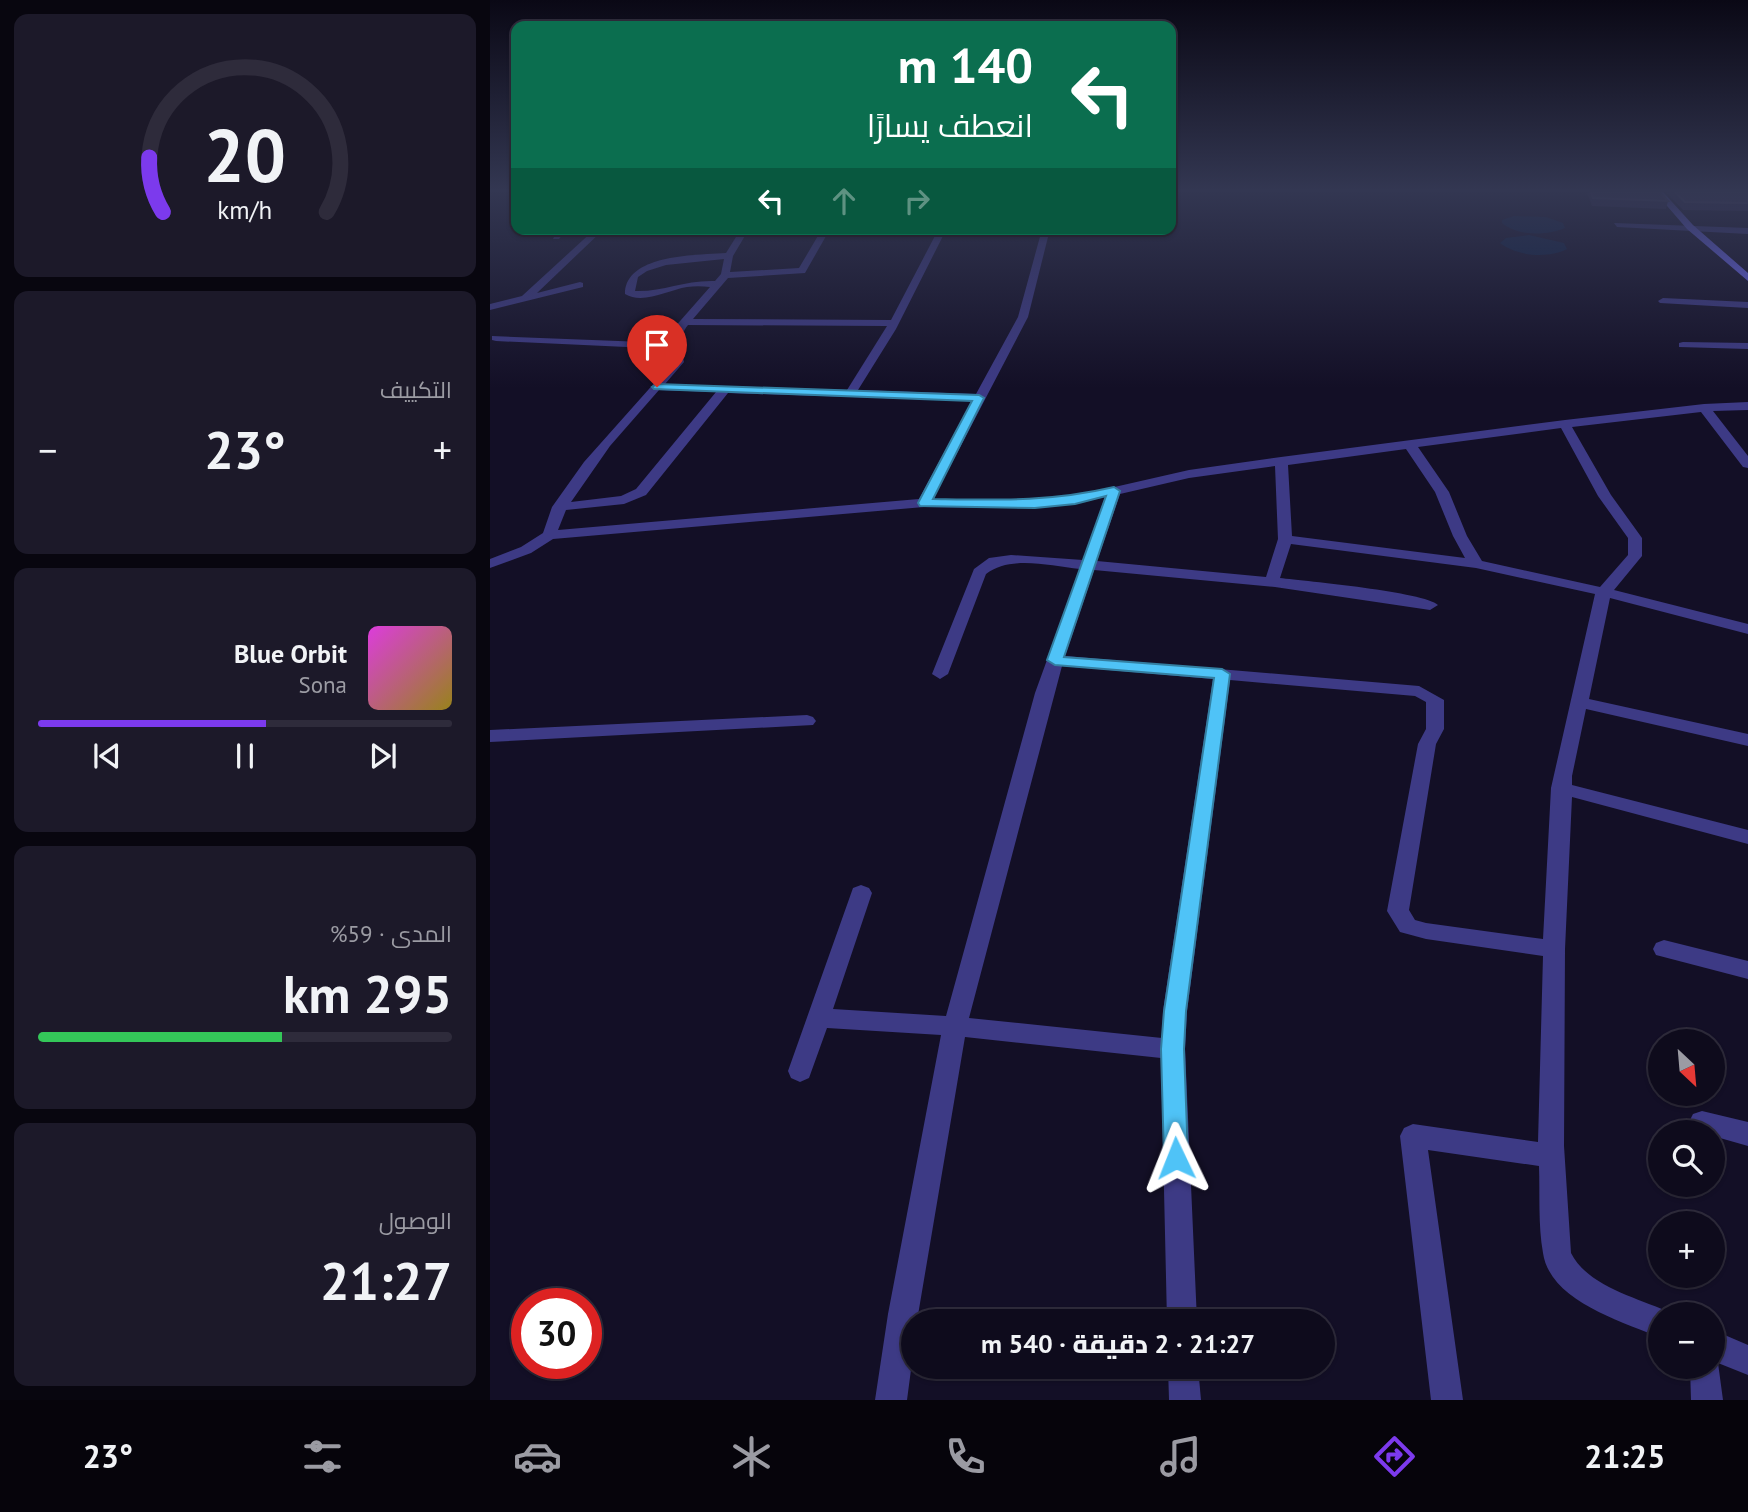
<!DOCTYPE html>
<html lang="ar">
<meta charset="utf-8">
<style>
:root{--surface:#0e0b1c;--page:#1c1929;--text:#f1f3f6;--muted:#9b9ba3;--line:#2e2b3b;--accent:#7c3aed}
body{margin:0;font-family:"PT Sans",Cairo,sans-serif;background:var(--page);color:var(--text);direction:rtl;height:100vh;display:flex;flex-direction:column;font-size:26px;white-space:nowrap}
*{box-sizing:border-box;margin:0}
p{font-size:23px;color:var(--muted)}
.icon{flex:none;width:38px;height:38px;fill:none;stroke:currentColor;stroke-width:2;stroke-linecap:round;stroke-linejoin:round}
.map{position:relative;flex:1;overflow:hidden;direction:ltr}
.sheet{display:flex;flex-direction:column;gap:14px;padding:14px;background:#08060f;width:490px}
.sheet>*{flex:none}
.hud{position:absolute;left:21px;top:21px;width:665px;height:214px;border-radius:14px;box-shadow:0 2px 5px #0004,0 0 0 2px var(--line);direction:rtl;background:#0b6e4f;color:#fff;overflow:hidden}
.needle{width:46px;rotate:154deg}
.buttons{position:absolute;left:1158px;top:1029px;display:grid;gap:14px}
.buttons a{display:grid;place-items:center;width:77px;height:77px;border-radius:50%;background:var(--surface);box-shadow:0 2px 5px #0004,0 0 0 2px var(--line);font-size:35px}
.speed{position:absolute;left:21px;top:1288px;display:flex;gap:14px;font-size:35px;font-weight:700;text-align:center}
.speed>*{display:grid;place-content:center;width:91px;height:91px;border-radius:50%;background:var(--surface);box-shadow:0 2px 5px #0004,0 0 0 2px var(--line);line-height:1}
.speed .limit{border:10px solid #d22;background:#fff;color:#111}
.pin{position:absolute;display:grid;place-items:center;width:60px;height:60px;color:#fff;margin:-72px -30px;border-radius:50% 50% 50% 0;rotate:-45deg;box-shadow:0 0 7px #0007}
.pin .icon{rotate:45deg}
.me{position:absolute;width:77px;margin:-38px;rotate:358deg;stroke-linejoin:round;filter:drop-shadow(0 0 5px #0008)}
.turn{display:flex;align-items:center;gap:24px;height:147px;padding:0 28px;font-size:32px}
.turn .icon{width:91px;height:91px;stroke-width:2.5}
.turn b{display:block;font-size:49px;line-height:60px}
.lanes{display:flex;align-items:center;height:66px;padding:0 28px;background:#0003;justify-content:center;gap:35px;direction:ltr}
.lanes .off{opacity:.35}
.big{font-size:52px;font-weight:800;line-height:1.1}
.sheet .tile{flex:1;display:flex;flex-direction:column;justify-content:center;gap:10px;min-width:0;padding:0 24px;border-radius:14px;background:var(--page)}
.sheet .dial{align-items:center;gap:0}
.dial svg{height:182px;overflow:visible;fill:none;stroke:var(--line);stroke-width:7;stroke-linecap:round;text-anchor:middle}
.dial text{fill:var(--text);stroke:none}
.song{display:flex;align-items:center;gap:21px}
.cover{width:84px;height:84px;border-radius:10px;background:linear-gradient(135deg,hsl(300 70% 55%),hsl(50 70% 35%))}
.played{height:7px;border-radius:4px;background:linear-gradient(90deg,var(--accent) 55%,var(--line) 55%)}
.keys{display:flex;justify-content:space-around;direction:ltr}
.heat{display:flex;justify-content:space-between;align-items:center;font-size:38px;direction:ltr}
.charge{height:10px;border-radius:5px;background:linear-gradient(90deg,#34c759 59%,var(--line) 0)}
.trip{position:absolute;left:411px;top:1309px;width:434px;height:70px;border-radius:35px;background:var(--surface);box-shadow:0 2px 5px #0004,0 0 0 2px var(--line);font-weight:800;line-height:70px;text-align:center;direction:rtl}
.tabs{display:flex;height:112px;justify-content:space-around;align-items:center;background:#06040b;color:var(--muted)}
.tabs .icon{width:49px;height:49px}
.tabs .current{color:var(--accent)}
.tabs b{font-size:32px;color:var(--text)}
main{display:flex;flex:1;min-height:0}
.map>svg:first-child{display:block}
</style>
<main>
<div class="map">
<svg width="1258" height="1400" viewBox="0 0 1258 1400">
<rect width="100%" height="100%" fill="#130f26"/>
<g fill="#0a1f44">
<path d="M1024 216 1056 217 1073 223 1075 228C1057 236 1027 236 1012 223V220Z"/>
<path d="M1039 235 1074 243 1077 249C1057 259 1027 256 1010 243L1016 238Z"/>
</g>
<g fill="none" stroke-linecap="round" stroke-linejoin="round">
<g fill="#3d3a85" fill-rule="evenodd">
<polygon points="1124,223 1258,228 1258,234 1127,227"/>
<polygon points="68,229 77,229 69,239 63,239"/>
<polygon points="105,229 114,229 47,293 90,282 93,283 93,287 0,310 0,304 32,296"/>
<path d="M251 229H259L243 256 240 272 309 268 332 229H340L315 273 238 278 203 319 401 320 447 232 389 229H560L538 317 443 499 545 500 585 496 699 470 791 457 1075 420 1214 404 1258 402V410L1223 411 1258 456V468L1253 467 1211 412 1082 427 1121 495 1152 538V556L1124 590 1258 624V634L1120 598 1099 699 1258 734V746L1096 709 1082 776V785L1258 830V844L1082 797 1075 949 1074 1146 1081 1253C1098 1287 1149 1298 1181 1313L1171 1314V1338C1131 1321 1060 1301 1053 1253 1048 1225 1050 1194 1049 1166L938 1150 973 1400H941L910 1136 914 1128 923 1124 1048 1142 1053 956 936 939 910 932 897 911 928 744 936 729V702L925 696 740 680 697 1011 695 1049 707 1321H677L671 1058 475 1037 427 1321H424V1347L417 1400H385L398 1314 451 1035 337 1028 319 1078 310 1082 301 1078 298 1071 363 888 371 885 379 888 382 893 343 1009 456 1016 545 693 590 569C559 566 521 555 496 574L458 674 450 679 442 674 484 569 499 558 521 555 593 560 615 497 585 504 545 508 434 507 63 539 41 553 0 568V559L31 547 53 533 62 507 94 462 183 362 180 349 6 341 2 340V336L180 343 183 329 220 287C212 286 204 286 197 287 178 290 153 305 135 294 135 254 207 255 236 253ZM455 232 551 233 528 317 486 394 368 390 406 329ZM234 259 231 274 225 281C194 280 173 292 145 291L148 277 157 271 176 265ZM198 325 397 326 357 390 175 384 194 362C191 348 188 337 198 325ZM169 390 226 392 146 489 131 496 81 502 120 446ZM238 393 482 401 429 499 68 530 76 510 134 504 156 495ZM1071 428 1108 496 1138 538V555L1110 587 992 561 977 536 959 492 928 447ZM916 449 945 492 963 536 975 558 802 536 798 465ZM785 466 788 539 776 577 607 561 630 494 699 478ZM801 544 986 568 1105 594 1061 788 1053 939 936 923 925 920 919 910 946 744 954 729V700L929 686 575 656 604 570 785 587 940 610 948 605C935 592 816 581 790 578ZM572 666 723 679 673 1011 672 1038 479 1018Z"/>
<polygon points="1173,298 1258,302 1258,308 1170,303 1168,301"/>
<polygon points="1193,342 1258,343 1258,349 1189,347 1189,343"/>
<polygon points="317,715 323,717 326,721 323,725 0,742 0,730"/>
<polygon points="1174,940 1258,961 1258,979 1166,955 1163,949 1166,943"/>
<polygon points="1212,1111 1258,1122 1258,1146 1223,1136 1223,1132 1203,1130 1199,1122 1203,1114"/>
<polygon points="1223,1330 1258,1345 1258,1375 1228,1363 1233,1400 1201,1400 1200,1367 1223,1367"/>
<polygon points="678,1367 708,1367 711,1400 679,1400"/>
</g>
<polygon fill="#6f6bff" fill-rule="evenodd" points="1165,192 1173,192 1203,225 1258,273 1258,281 1197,229"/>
</g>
<g fill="#312854">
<polygon points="1097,192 1170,192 1178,201 1176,209 1102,206"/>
<polygon points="1176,192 1258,192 1258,211 1193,210"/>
</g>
<g fill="#433a66" stroke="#5a527e" stroke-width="2">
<polygon points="1101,192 1170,192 1178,201 1103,198"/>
<polygon points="1185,192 1258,192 1258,203 1195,202"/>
</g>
<linearGradient id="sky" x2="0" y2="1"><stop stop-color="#0a0815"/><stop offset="0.49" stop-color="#333752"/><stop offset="1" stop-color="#333752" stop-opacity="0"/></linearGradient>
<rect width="1258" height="388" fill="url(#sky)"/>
<path fill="#4fc3f7" stroke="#337fa1" stroke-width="2" d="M167 384 489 395 494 398 443 499C507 500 560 502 624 487L630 491 574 657 732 669 740 674 696 1011 694 1049 698 1158 695 1166 686 1169 678 1166 674 1158 671 1049 674 1011 724 678 565 665 557 660 616 496 585 504 545 508 430 506 428 503 482 401 164 389 162 387Z"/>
</svg>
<div class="buttons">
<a><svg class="needle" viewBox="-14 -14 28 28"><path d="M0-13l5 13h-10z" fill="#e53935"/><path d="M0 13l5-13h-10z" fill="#9b9ba3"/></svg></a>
<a><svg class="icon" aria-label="search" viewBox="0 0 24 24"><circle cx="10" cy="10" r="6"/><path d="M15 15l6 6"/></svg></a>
<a>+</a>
<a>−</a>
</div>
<div class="speed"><div class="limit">30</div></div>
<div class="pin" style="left:167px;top:387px;background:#d93025"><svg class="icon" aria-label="arrive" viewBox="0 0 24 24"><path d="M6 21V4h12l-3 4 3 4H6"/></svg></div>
<svg class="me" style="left:686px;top:1158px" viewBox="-20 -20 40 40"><path d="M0-17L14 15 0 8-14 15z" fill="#4fc3f7" stroke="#fff" stroke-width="4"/></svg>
<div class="trip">21:27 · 2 دقيقة · 540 m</div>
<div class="hud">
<div class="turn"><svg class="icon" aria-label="left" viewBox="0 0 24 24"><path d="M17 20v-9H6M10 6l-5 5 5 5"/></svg><div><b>140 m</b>انعطف يسارًا</div></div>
<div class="lanes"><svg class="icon" aria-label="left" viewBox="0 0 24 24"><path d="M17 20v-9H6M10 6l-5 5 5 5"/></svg><svg class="icon off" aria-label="ahead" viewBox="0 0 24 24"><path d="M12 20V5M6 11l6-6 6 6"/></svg><svg class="icon off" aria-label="right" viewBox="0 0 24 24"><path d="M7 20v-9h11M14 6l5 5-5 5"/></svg></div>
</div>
</div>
<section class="sheet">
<div class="tile dial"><svg viewBox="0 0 100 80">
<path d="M14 69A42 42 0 1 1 86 69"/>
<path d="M14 69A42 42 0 0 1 8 45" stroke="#7c3aed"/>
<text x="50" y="56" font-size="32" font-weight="700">20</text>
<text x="50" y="72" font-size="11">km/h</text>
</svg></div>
<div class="tile"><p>التكييف</p>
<div class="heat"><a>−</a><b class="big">23°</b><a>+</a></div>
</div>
<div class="tile">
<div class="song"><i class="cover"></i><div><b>Blue Orbit</b><p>Sona</p></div></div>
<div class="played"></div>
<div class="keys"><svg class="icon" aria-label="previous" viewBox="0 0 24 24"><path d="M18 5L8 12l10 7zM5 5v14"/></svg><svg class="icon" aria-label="pause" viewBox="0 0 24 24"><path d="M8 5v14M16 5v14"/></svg><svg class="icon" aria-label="next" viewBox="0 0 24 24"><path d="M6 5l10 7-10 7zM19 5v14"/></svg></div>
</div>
<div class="tile"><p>المدى · 59%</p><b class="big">295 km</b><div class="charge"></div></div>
<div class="tile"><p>الوصول</p><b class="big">21:27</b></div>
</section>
</main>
<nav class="tabs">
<b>21:25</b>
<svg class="icon current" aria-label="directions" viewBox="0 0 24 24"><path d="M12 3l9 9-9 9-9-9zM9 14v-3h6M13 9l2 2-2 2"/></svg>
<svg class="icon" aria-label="music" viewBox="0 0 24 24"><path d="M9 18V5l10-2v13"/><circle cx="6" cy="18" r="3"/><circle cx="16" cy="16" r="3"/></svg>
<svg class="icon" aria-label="phone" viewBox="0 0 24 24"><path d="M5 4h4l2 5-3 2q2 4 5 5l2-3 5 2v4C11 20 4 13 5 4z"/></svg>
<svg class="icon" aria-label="climate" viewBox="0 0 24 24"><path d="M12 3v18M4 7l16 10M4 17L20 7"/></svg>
<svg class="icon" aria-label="car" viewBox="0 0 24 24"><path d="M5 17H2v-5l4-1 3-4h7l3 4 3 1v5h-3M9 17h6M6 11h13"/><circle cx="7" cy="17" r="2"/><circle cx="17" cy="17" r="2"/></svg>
<svg class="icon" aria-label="filters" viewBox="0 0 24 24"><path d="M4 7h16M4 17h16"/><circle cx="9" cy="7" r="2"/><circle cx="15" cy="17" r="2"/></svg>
<b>23°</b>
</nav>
